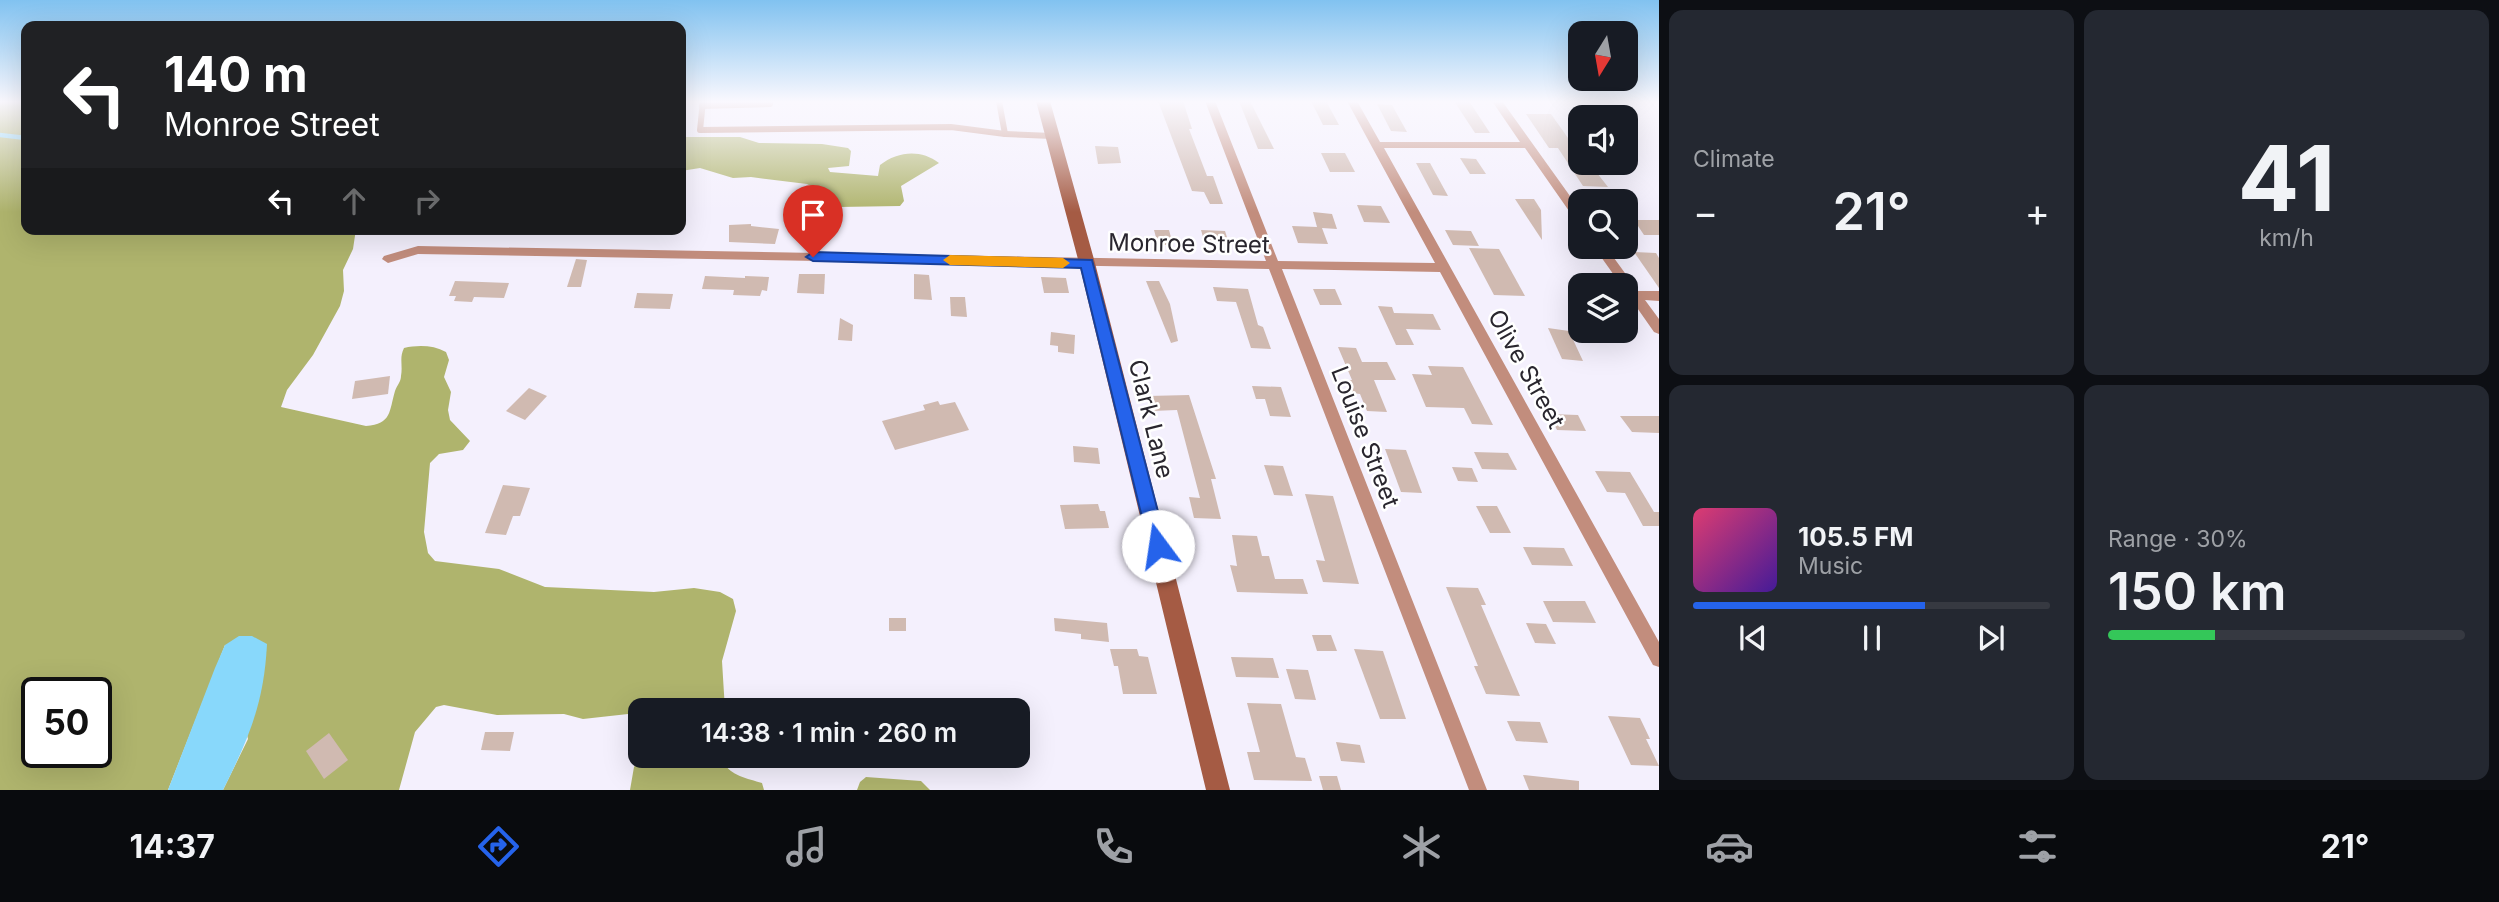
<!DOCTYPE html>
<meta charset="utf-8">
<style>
:root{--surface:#171b24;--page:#242831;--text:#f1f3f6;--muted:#9ea1a6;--line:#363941;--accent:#2563eb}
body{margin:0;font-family:Inter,sans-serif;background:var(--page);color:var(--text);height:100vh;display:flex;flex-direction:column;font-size:26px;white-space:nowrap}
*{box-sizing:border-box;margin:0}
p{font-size:23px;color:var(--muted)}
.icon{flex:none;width:38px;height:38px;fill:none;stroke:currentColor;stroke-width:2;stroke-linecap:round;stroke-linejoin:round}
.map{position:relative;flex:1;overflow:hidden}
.panel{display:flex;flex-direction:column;gap:10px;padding:10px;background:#0d0f14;width:840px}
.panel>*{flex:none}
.guide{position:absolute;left:21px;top:21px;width:665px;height:214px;border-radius:14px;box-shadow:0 7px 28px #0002;background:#202124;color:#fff;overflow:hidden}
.needle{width:46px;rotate:191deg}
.tools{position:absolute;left:1568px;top:21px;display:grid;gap:14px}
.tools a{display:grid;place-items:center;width:70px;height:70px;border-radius:14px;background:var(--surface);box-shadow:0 7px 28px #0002;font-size:35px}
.speed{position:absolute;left:21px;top:677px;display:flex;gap:14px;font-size:35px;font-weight:700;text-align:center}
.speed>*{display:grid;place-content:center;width:91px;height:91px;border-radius:50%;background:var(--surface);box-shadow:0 7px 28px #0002;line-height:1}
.speed .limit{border:4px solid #111;border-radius:10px;background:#fff;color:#111}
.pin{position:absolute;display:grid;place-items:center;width:60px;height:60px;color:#fff;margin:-72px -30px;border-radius:50% 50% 50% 0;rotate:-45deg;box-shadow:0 0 7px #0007}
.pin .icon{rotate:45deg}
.me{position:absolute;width:77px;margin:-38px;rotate:346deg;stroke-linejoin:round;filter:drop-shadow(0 0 5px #0008)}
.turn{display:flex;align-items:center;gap:24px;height:147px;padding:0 28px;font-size:32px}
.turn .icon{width:91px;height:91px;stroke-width:2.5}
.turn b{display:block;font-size:49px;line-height:60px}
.lanes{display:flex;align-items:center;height:66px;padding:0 28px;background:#0003;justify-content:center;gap:35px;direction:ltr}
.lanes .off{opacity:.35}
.big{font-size:52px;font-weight:600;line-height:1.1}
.panel .card{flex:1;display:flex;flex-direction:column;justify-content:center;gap:10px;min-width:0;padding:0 24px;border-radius:14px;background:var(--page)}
.panel .dial{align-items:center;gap:0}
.dial b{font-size:91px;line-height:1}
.song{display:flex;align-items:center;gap:21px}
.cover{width:84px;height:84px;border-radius:10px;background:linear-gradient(135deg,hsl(340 70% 55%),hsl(260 70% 35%))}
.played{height:7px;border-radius:4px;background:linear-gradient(90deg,var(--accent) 65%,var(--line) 65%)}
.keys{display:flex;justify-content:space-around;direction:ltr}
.heat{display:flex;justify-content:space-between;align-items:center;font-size:38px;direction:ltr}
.charge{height:10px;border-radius:5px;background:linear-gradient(90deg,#34c759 30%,var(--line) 0)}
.panel .tiles{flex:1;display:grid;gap:10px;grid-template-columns:repeat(2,1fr)}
.trip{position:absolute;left:628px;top:698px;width:402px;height:70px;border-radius:14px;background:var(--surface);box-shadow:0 7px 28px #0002;font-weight:600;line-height:70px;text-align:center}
.dock{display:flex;height:112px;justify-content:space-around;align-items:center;background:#090b0e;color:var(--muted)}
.dock .icon{width:49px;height:49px}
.dock .selected{color:var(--accent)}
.dock b{font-size:32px;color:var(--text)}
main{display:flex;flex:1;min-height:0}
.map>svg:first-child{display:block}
</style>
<main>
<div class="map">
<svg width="1659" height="790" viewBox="0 0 1659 790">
<rect width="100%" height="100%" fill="#f4f0fd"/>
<g fill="#afb46d" fill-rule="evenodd">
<path d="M0 101H26V229H356L353 249 343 270 344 291 340 306 313 355 287 390 281 407 366 426C392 424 389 411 395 391 397 385 401 382 401 376 403 365 399 358 404 348 418 345 433 345 446 352L449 360 444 377 451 392 448 410 450 420 470 441 463 450 439 454 430 463 424 532 428 553 435 561 499 569 545 587 654 592 694 588 720 592 733 599 736 611 722 661 725 710H640V716L628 714 583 719 564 714 497 715 444 705 436 707 415 732 399 790H223L248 739 225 645 168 790H0ZM37 693H96V752H37Z"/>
<path d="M681 137H740L759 143 822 144 848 148 851 151 849 166 828 168 830 172 878 176 880 165C898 151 921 149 939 163L901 186 904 201 900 206 838 207 826 201 819 190 807 184 751 177 733 178 700 168 681 171Z"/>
<path d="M642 756H722C725 775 746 778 762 783L764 790H630L634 767Z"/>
<polygon points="866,777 921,781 930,790 857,790 860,782"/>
</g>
<path fill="#88d8fb" d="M239 636H252L267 644C264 703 249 738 223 790H168L215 668 225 645Z"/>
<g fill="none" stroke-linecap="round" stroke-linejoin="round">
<polyline stroke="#88d8fb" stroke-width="4.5" points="0,135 26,138"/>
</g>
<g fill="#d0bab1">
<polygon points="1158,101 1183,101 1192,129 1189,129 1207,176 1213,176 1223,204 1210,204 1204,192 1192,191"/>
<polygon points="1239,101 1250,101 1274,149 1258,149"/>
<polygon points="1311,101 1326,101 1339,125 1323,125"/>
<polygon points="1454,101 1469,101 1490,133 1475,133"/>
<polygon points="1377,104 1392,105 1407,132 1391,131"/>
<polygon points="1526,114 1551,114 1580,155 1580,163 1586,163 1592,173 1597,173 1608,187 1583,186 1558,148 1549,148"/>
<polygon points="1095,146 1118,147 1121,163 1098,164"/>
<polygon points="1321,153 1345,153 1355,172 1330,172"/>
<polygon points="1460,158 1476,159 1486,174 1470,174"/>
<polygon points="1416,163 1430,163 1448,196 1433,195"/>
<polygon points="1515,199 1534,199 1541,210 1542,240"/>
<polygon points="1357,205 1381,206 1390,223 1364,222"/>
<polygon points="1313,212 1332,214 1337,229 1322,228 1328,244 1298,243 1292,226 1317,227"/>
<polygon points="1634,220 1659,220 1659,235 1644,235"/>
<polygon points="751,224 751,226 779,229 775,244 729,242 729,225"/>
<polygon points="1154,230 1169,230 1173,245 1158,245"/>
<polygon points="1201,230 1225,231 1229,244 1205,244"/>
<polygon points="1445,230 1471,231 1479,246 1453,245"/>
<polygon points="1469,248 1499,249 1525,296 1494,295"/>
<polygon points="1634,252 1656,253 1659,258 1659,288"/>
<polygon points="576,259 587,260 581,287 567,287"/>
<polygon points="799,274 825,274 824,294 797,293"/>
<polygon points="914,274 929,275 932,300 914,299"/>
<polygon points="705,276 745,278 745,276 769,277 767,291 762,290 760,296 733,295 734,290 702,289"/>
<polygon points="1041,277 1066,278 1069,293 1044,293"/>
<polygon points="455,281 509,283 504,298 474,297 472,302 454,301 456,296 449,296"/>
<polygon points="1146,281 1159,281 1170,304 1178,341 1171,343"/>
<polygon points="1213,287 1248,289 1258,325 1263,327 1271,349 1251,348 1236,302 1217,301"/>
<polygon points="1313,289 1335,289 1342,305 1320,305"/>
<polygon points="637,293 673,294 670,309 634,308"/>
<polygon points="950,297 965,297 967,317 951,316"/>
<polygon points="1378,306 1392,307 1394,313 1433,314 1441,330 1406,329 1414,345 1396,345"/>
<polygon points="840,318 853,325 852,341 838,340"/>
<polygon points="1548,328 1569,331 1583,361 1562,359"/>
<polygon points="1051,332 1075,335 1074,354 1058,352 1058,346 1050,345"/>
<polygon points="1338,347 1356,348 1362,362 1387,362 1396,380 1374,380 1387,412 1367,411 1360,394 1352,393 1347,380 1352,380"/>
<polygon points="1428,366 1463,367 1493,425 1472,424 1464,408 1426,407 1412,374 1432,375"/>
<polygon points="390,376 388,394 352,399 355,381"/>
<polygon points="1252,386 1281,387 1291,417 1270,416 1265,399 1256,399"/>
<polygon points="529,388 547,396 525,420 506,411"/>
<polygon points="1189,395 1216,479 1211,479 1221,519 1194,518 1189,497 1200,498 1177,410 1152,411 1148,396"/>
<polygon points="938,401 940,405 955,402 969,430 895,450 882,421 925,410 923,405"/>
<polygon points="1549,414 1578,415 1586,431 1557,430"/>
<polygon points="1620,416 1659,416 1659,433 1632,432"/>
<polygon points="1073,446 1098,448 1100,464 1074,462"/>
<polygon points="1385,449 1406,450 1422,493 1401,492"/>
<polygon points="1474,452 1508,453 1517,470 1482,469"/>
<polygon points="1264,465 1283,466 1293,496 1274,495"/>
<polygon points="1452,467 1472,468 1478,482 1458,481"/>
<polygon points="1595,471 1630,472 1654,512 1659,512 1659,526 1643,526 1625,493 1607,492"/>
<polygon points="503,485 530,488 520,516 513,516 506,535 485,533"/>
<polygon points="1305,494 1333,496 1359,584 1323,582 1316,560 1325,561"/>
<polygon points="1098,504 1100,511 1105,511 1109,528 1065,529 1060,505"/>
<polygon points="1476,506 1497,506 1511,533 1490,533"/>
<polygon points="1232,535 1257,536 1262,556 1269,556 1275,579 1303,579 1308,594 1237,592 1230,565 1237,566"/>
<polygon points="1523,547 1564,548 1573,566 1532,565"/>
<polygon points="1446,587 1478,588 1486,605 1481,605 1520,696 1486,694 1474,666 1478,666"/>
<polygon points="1543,601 1585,601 1596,623 1553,622"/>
<rect x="889" y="618" width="17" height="13"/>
<polygon points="1054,618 1107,623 1109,642 1081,639 1081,634 1055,631"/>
<polygon points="1526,623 1546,624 1556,644 1535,643"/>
<polygon points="1312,635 1331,635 1337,651 1317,651"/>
<polygon points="1110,649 1137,649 1139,656 1148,657 1157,694 1123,694 1118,666 1114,666"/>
<polygon points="1354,649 1383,651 1406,719 1380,719"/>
<polygon points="1231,657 1273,658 1279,678 1236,677"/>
<polygon points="1286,669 1308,670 1316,700 1295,699"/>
<polygon points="1247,703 1281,704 1296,757 1305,758 1312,781 1254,780 1247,752 1260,752"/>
<polygon points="1608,716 1640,718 1650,739 1646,739 1659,766 1631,765"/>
<polygon points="1507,721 1540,722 1548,743 1516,741"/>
<polygon points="485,732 514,732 510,751 481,750"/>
<polygon points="329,733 348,760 324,779 306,751"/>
<polygon points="1336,742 1360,745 1365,763 1341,761"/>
<polygon points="1523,775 1579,781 1579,790 1529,790"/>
<polygon points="1319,776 1337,776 1341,790 1323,790"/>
</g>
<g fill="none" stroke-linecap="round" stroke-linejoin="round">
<g stroke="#c28d7d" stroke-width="6">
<polyline points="703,101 700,130 951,127 1005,134 999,101"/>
<polyline points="702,106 770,104 770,101"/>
<polyline points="1005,134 1052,136"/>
</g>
<g fill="#c28d7d" fill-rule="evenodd">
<polygon points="1205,101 1215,101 1278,261 1435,263 1347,101 1357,101 1380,142 1520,142 1492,101 1502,101 1580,210 1580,222 1576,221 1525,148 1384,148 1659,642 1659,667 1653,665 1440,272 1282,269 1487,790 1469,790 1269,269 418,254 388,263 382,259 384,256 418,246 1266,261"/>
<polygon points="1594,247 1606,247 1638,291 1659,291 1659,301 1645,300 1659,319 1659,334 1654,332 1626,292 1626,285 1621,285"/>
</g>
<polygon fill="#a55b44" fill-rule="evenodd" points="1036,101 1050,101 1095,263 1230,790 1206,790 1079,263"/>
</g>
<linearGradient id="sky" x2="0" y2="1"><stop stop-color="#81c2f0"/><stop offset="0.48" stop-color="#faf8fe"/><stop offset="1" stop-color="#faf8fe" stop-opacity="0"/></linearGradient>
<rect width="1659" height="212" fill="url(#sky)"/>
<polygon fill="#2563eb" stroke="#184099" stroke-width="2" points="813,252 1092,260 1167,546 1165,551 1158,554 1152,551 1149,546 1081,268 813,261 806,257"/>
<polygon fill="#f59e0b" points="950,255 1063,258 1070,263 1063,268 950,265 943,260"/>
<g text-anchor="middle" stroke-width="5" stroke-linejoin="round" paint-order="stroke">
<g font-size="24" fill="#29262e" stroke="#fff">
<text transform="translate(1189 244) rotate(1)" y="8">Monroe Street</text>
<text transform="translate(1526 369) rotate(61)" y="8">Olive Street</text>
<text transform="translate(1151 419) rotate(76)" y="8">Clark Lane</text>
<text transform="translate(1365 437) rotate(69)" y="8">Louise Street</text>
</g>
</g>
</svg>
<div class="tools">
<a><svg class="needle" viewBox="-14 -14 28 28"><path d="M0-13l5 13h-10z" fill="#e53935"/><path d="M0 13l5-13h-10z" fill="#9ea1a6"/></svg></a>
<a><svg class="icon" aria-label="sound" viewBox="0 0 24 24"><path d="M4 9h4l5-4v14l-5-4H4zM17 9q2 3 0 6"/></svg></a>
<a><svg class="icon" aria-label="search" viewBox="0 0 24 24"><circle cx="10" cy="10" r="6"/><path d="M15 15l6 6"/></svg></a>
<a><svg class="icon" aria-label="layers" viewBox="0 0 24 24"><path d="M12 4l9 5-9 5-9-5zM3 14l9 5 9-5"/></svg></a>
</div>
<div class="speed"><div class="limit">50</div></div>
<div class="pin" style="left:813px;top:257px;background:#d93025"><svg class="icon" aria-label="arrive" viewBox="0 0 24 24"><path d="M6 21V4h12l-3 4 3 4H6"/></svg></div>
<svg class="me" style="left:1158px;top:546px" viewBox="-20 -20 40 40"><circle r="19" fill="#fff"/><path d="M0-13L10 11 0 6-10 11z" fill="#2563eb"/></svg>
<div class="trip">14:38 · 1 min · 260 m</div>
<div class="guide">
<div class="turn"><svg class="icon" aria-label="left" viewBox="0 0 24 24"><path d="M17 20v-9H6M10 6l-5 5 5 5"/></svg><div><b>140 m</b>Monroe Street</div></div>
<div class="lanes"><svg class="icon" aria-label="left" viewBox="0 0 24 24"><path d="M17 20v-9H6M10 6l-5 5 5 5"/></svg><svg class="icon off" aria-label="ahead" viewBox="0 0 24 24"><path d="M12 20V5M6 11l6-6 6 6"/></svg><svg class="icon off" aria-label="right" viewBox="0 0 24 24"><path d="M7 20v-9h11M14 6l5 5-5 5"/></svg></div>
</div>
</div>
<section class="panel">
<div class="tiles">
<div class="card"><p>Climate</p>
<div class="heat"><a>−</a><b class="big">21°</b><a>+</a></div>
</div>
<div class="card dial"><b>41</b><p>km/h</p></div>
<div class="card">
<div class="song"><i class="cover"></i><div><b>105.5 FM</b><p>Music</p></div></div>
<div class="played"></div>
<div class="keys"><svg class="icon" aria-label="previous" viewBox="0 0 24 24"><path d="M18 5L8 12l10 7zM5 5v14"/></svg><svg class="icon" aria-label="pause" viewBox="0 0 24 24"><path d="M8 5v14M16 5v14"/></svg><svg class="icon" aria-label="next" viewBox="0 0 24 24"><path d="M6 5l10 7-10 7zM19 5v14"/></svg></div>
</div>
<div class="card"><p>Range · 30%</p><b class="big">150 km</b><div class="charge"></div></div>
</div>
</section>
</main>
<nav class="dock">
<b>14:37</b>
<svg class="icon selected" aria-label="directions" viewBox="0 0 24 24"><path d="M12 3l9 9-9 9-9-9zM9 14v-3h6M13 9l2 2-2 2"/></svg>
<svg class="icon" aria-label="music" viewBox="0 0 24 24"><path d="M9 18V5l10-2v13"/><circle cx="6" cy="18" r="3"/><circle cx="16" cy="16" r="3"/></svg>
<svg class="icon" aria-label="phone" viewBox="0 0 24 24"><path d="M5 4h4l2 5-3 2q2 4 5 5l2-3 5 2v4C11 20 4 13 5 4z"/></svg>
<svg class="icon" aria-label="climate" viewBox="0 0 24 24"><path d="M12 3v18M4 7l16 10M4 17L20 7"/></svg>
<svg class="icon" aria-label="car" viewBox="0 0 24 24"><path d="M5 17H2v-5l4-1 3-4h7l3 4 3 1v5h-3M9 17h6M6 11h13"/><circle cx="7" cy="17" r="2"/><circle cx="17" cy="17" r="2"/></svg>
<svg class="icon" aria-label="filters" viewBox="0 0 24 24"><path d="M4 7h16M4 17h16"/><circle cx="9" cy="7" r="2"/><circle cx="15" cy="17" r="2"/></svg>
<b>21°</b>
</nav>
